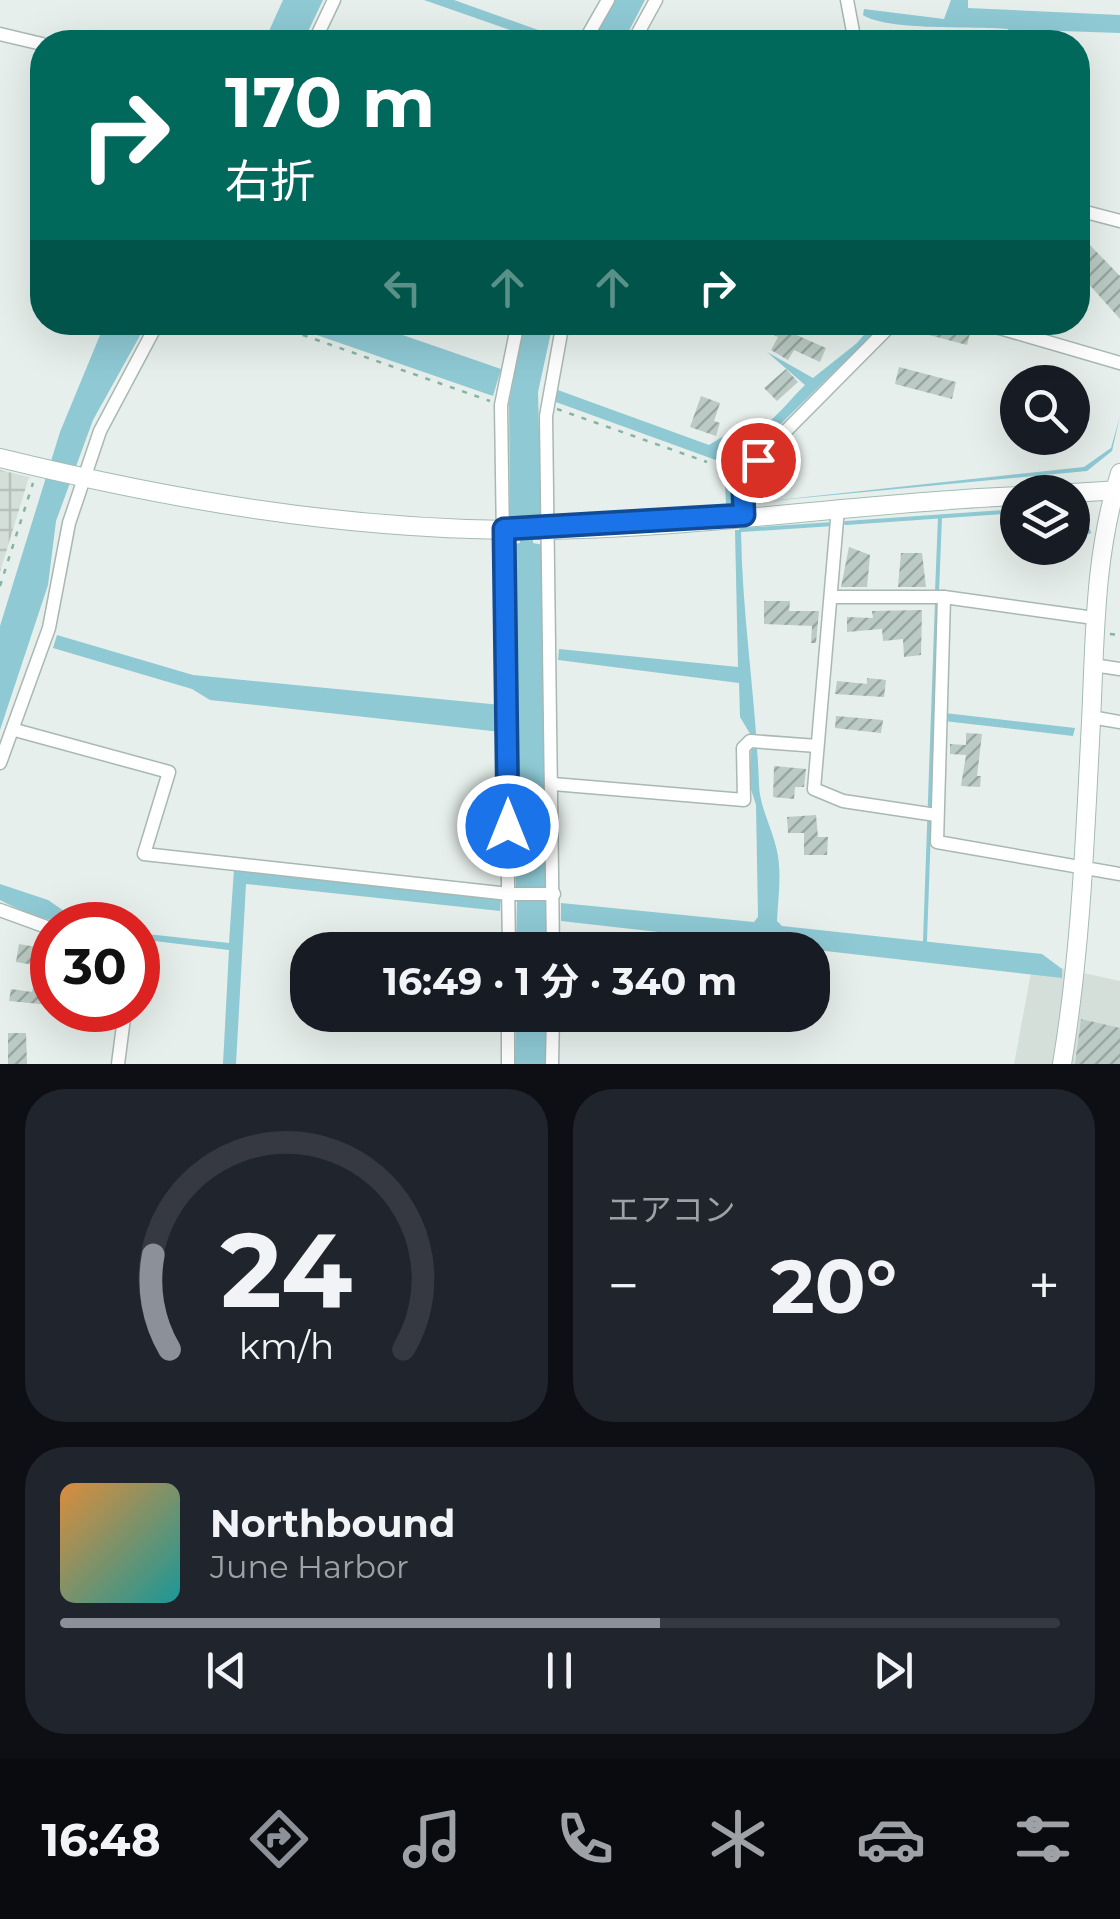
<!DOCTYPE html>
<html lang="ja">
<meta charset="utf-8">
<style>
:root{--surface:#171b24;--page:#20242c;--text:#f1f3f6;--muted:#9ea1a6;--line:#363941;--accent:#8c9099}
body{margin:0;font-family:Montserrat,"Noto Sans JP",sans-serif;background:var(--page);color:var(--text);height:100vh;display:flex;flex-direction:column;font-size:38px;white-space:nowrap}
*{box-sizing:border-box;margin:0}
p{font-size:32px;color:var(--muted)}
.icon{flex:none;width:55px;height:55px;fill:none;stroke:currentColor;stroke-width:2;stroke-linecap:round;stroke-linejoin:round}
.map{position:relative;height:1064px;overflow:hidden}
.panel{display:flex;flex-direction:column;gap:25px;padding:25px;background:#0d0f14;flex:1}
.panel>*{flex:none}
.banner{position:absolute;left:30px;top:30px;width:1060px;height:305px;border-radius:40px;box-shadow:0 10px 40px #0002;background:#00695c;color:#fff;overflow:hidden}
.fabs{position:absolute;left:1000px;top:365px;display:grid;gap:20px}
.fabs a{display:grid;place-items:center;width:90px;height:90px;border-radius:50%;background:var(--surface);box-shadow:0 10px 40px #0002;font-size:50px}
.speed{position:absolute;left:30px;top:902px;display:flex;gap:20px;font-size:50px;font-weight:700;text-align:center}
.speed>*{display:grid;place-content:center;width:130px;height:130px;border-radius:50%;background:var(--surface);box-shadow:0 10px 40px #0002;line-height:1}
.speed .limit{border:15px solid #d22;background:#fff;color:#111}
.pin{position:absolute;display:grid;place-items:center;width:85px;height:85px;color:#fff;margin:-42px;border:5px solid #fff;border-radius:50%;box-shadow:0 2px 10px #0007}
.me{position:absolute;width:110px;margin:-55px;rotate:0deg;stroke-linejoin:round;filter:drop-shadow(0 0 8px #0008)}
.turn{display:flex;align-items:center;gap:35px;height:210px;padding:0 30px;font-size:45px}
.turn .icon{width:130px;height:130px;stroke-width:2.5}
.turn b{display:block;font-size:70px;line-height:85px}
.lanes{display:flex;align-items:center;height:95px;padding:0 30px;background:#0003;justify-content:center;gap:50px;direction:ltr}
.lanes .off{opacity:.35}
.big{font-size:75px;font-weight:700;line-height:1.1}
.panel .tile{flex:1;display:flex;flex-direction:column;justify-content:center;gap:15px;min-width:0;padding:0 35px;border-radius:40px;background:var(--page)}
.panel .dial{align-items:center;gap:0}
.dial svg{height:260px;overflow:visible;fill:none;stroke:var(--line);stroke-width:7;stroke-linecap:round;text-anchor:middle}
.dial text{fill:var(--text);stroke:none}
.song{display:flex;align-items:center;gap:30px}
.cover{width:120px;height:120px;border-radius:15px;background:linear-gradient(135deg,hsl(30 70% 55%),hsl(180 70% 35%))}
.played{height:10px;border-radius:5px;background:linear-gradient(90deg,var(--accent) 60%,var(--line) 60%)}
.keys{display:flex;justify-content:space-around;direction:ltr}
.heat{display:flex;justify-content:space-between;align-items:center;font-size:55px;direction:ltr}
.panel .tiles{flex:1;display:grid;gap:25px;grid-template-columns:1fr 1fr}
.tile:last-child{grid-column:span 2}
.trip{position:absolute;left:290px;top:932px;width:540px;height:100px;border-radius:40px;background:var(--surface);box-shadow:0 10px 40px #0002;font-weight:700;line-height:100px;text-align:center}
.menu{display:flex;height:160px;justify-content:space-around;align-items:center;background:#090b0e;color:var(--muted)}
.menu .icon{width:70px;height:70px}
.menu .on{color:var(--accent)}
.menu b{font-size:45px;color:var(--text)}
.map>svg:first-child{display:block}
</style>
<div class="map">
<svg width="1120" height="1064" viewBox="0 0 1120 1064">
<defs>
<pattern id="industrial-grid" width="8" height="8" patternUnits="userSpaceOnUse" patternTransform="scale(2.5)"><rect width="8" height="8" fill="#d4dfda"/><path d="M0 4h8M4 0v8" fill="none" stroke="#b6c1bc"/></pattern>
<pattern id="building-hatch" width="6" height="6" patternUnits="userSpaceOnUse" patternTransform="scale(2.5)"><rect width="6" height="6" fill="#bbcac4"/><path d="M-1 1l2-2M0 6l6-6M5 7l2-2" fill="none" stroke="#98a6a0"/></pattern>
</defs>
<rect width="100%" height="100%" fill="#e6efeb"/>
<polygon fill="#d4dfda" points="1033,962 1120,981 1120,1064 1014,1064"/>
<polygon fill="url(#industrial-grid)" points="0,470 29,477 0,572"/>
<g fill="#8ec9d4">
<polygon points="283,0 323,0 303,42 264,42"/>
<polygon points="424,0 454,0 572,42 544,42"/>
<polygon points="614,0 645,0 623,42 592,42"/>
<path d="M951 0H968V8L1120 15V33L1033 30V42H1010L1008 29C975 26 887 31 863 15L864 9 944 19Z"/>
<polygon points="105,323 147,323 93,420 56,521 48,585 0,730 0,626 60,432"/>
<polygon points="282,323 368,323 501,369 493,396"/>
<polygon points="524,323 553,323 538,392 541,514 533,519 533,543 544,545 547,887 537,888 548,900 547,950 516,950 517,901 525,900 525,888 516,887 510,545 520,543 519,519 510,517 509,403"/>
<path d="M874 323H884L751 453 735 489 736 503 726 504 724 463 553 401 555 389 709 445 727 434C759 444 783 406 805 385L767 352 813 378 857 343Z"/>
<polygon points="1120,416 1112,451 1087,471 750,503 1084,467 1111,448"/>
<path d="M735 530H741C742 616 756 699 759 784 759 806 773 830 777 851 782 873 778 899 777 921L782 926 1042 954 1062 969V978L561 921V903L754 922 758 917 756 805 749 783 752 737 740 717 739 683 558 660 559 649 738 667Z"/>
<polygon points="57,635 193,675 501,705 501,732 210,700 192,689 53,648"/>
<polygon points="945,713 1075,728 1073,736 944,721"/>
<polygon points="234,869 501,897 500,911 246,884 236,1064 223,1064 229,950 138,939 138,933 229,943"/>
<path d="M0 884 48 900 83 924 102 921 111 925C63 925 43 922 0 900Z"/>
<polygon points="516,1015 547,1015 547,1064 515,1064"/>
</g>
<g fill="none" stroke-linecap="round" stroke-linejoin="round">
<g stroke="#8ec9d4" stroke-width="4">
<polyline points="1072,508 1089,532"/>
<polyline points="846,523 1018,511"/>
<polyline points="741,530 833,524"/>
<polyline points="937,592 940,517"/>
<polyline points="925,941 937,601"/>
</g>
</g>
<g fill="url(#building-hatch)">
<polygon points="1088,243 1120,276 1120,319 1078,272 1078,253"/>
<polygon points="770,322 796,322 792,333 826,348 820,362 794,350 788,360 771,350 778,337 766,331"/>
<polygon points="912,322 947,322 971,329 967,345 910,330"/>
<polygon points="899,367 956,382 952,399 895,384"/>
<polygon points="786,369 798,382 777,401 764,388"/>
<polygon points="701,396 720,403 714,421 720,423 716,436 690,427"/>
<polygon points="849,547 870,555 867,587 841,587"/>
<polygon points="901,553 922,553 926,587 898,587"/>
<polygon points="764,601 790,601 789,611 819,611 816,643 811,643 812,626 764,624"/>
<polygon points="922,610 921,655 904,657 903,639 883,641 882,629 847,632 847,617 873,618 872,611"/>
<polygon points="867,678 886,680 884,697 835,694 837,681 867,684"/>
<polygon points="836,716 883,720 881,733 835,728"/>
<polygon points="966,733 982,734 977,776 981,776 980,787 961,786 966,755 950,754 950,744 966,745"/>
<polygon points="774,766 806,769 804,787 795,787 794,799 773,797"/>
<polygon points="816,815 818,837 828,837 827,855 804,855 804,833 788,833 787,817"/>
<polygon points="19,944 52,950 52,968 16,962"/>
<polygon points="33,988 52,992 50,1005 9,1001 11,989 32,992"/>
<polygon points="1081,1019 1120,1028 1120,1064 1075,1064"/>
<polygon points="8,1033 26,1033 27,1064 8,1064"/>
</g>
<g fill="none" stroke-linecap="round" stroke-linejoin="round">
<g stroke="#a8b8b2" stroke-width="15">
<g id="street">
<polyline points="847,0 855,42"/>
<polyline points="0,34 42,44"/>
<polyline points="314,42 334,0"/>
<polyline points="584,42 608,0"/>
<polyline points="633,42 656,0"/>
<polyline points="1078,210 1120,221"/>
<polyline points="979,322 1120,363"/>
<polyline points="838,508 814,789 843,801 936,815"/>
<polyline points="744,515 743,494 758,459 894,322"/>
<polyline points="832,597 944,597 1094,618"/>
<polyline points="944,597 937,842 1120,874"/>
<polyline points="1093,665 1120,669"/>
<polyline points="1091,717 1120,722"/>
<polyline points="15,730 169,772 144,854 509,894 554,894"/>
<polyline points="0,763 49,628 69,523 100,431 158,322"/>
<polyline points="553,784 744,800 743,748 750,741 817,746"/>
<polyline points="0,910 52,929"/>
<polyline points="509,950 501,405 518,322"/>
<polyline points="553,950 546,416 563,322"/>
<polyline points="118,1064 125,1010"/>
<polyline points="508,1064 508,1015"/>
<polyline points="552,1064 553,1015"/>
</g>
</g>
<g stroke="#a4bbb3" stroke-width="20">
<g id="secondary">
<path d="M0 458C172 500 340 529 517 530 684 531 851 503 1018 496"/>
<polyline points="1072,493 1120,490"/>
<path d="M1062 1064C1081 951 1085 837 1091 722 1095 638 1094 554 1120 473"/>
</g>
</g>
<g stroke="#86b3a5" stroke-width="2.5" stroke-dasharray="5 8" stroke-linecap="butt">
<polyline points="266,322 490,401"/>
<polyline points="557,409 707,462"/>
<polyline points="0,586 33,483"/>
<polyline points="1110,634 1120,635"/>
</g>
<use href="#street" stroke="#fff" stroke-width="12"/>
<use href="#secondary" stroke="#fff" stroke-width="18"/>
</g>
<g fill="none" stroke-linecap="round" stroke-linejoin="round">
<g stroke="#114b97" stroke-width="25">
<polyline id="route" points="508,826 504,529 744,515 743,494 758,460"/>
</g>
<use href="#route" stroke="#1a73e8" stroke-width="18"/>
</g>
</svg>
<div class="fabs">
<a><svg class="icon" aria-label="search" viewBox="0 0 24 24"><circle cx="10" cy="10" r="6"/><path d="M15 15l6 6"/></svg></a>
<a><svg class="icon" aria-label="layers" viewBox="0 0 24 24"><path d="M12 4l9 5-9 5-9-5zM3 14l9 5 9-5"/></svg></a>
</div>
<div class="speed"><div class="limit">30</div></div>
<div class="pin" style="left:758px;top:460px;background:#d93025"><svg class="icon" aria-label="arrive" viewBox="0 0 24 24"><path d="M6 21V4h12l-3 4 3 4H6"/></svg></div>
<svg class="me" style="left:508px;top:826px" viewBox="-20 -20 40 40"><circle r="17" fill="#1a73e8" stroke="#fff" stroke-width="3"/><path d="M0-11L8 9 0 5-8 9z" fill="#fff"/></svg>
<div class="trip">16:49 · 1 分 · 340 m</div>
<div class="banner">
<div class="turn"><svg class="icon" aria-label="right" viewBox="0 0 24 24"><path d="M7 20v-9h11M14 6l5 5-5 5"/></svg><div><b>170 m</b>右折</div></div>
<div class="lanes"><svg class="icon off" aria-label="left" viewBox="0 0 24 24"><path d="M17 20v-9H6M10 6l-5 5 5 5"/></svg><svg class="icon off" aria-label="ahead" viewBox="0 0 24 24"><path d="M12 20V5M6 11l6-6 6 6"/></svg><svg class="icon off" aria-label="ahead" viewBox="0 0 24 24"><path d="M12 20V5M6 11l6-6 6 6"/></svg><svg class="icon" aria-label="right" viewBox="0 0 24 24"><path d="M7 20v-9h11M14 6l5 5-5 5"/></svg></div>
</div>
</div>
<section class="panel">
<div class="tiles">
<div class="tile dial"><svg viewBox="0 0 100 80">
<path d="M14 69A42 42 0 1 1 86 69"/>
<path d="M14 69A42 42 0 0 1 9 40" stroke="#8c9099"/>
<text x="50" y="56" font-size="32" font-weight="700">24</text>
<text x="50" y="72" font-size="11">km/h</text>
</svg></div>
<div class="tile"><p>エアコン</p>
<div class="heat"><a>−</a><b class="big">20°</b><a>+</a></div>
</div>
<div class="tile">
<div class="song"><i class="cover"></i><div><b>Northbound</b><p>June Harbor</p></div></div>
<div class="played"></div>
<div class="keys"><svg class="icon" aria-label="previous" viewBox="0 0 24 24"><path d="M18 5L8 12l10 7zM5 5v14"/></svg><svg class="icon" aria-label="pause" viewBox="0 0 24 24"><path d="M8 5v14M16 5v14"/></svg><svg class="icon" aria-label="next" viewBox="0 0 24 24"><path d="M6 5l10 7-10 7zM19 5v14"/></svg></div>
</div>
</div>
</section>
<nav class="menu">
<b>16:48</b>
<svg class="icon on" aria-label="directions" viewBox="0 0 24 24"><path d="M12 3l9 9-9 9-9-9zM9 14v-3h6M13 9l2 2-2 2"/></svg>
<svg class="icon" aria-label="music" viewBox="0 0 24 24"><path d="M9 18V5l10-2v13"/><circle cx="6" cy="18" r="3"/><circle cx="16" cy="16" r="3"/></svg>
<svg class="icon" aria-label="phone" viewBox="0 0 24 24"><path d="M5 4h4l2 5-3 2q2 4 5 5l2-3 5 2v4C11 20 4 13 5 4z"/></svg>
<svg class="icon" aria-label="climate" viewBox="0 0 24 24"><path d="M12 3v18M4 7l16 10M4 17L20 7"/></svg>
<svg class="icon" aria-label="car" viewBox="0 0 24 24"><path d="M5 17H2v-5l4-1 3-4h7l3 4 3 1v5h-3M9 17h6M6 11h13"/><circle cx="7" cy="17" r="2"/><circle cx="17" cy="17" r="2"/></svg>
<svg class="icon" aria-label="filters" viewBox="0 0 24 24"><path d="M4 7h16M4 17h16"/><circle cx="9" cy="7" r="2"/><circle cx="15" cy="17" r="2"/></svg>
</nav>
